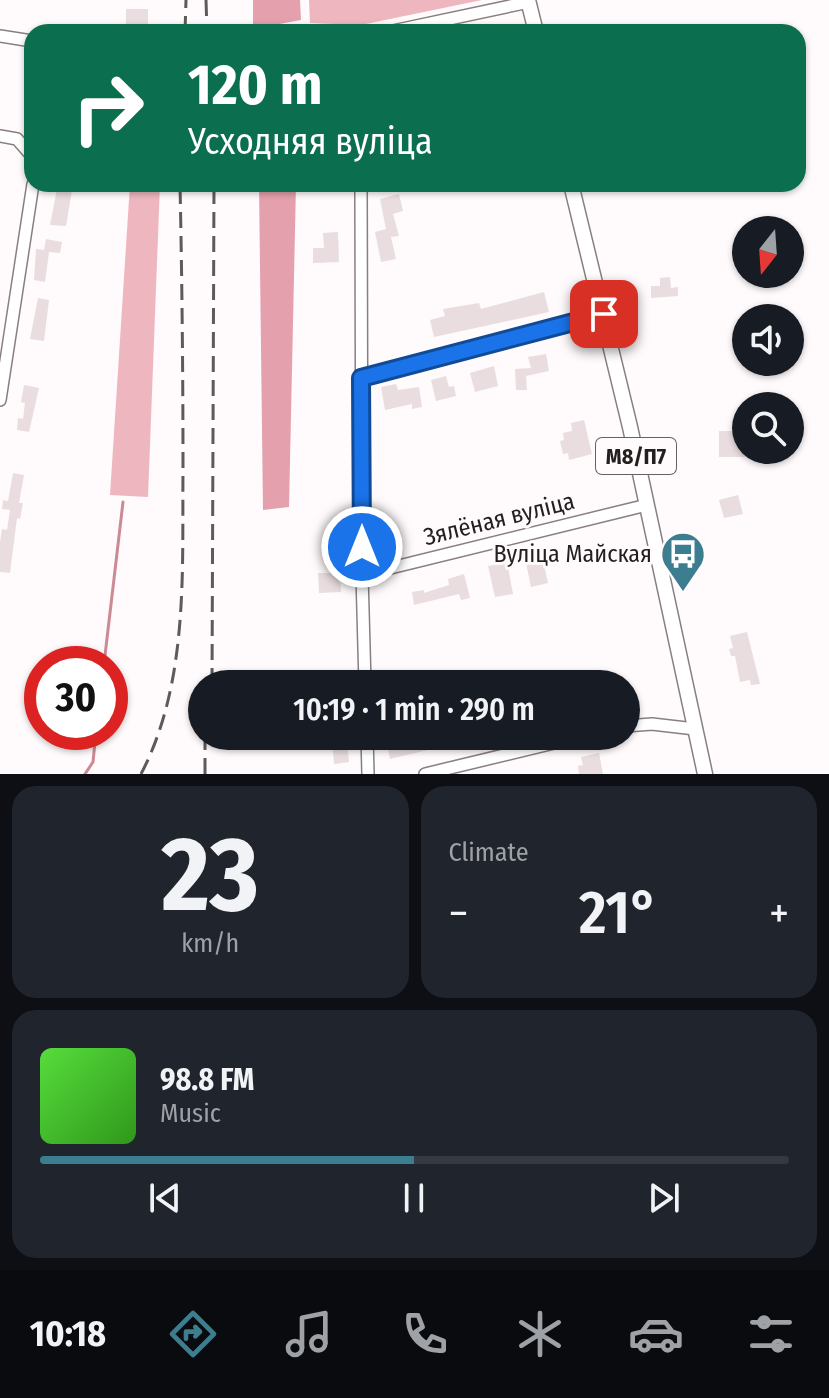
<!DOCTYPE html>
<meta charset="utf-8">
<style>
:root{--surface:#171b24;--page:#20242c;--text:#f1f3f6;--muted:#9ea1a6;--line:#363941;--accent:#3c7e90}
body{margin:0;font-family:"Fira Sans Condensed",sans-serif;background:var(--page);color:var(--text);height:100vh;display:flex;flex-direction:column;font-size:30px;white-space:nowrap}
*{box-sizing:border-box;margin:0}
p{font-size:26px;color:var(--muted)}
.icon{flex:none;width:44px;height:44px;fill:none;stroke:currentColor;stroke-width:2;stroke-linecap:round;stroke-linejoin:round}
.map{position:relative;height:774px;overflow:hidden}
.details{display:flex;flex-direction:column;gap:12px;padding:12px;background:#0d0f14;flex:1}
.details>*{flex:none}
.guide{position:absolute;left:24px;top:24px;width:782px;height:168px;border-radius:24px;box-shadow:0 2px 6px #0004;background:#0b6e4f;color:#fff;overflow:hidden}
.needle{width:52px;rotate:197deg}
.controls{position:absolute;left:732px;top:216px;display:grid;gap:16px}
.controls a{display:grid;place-items:center;width:72px;height:72px;border-radius:50%;background:var(--surface);box-shadow:0 2px 6px #0004;font-size:40px}
.speed{position:absolute;left:24px;top:646px;display:flex;gap:16px;font-size:40px;font-weight:700;text-align:center}
.speed>*{display:grid;place-content:center;width:104px;height:104px;border-radius:50%;background:var(--surface);box-shadow:0 2px 6px #0004;line-height:1}
.speed .limit{border:12px solid #d22;background:#fff;color:#111}
.pin{position:absolute;display:grid;place-items:center;width:68px;height:68px;color:#fff;margin:-34px;border-radius:16px;box-shadow:0 4px 12px #0006}
.me{position:absolute;width:88px;margin:-44px;rotate:0deg;stroke-linejoin:round;filter:drop-shadow(0 0 6px #0008)}
.turn{display:flex;align-items:center;gap:28px;height:168px;padding:0 32px;font-size:36px}
.turn .icon{width:104px;height:104px;stroke-width:2.5}
.turn b{display:block;font-size:56px;line-height:68px}
.big{font-size:60px;font-weight:600;line-height:1.1}
.details .card{flex:1;display:flex;flex-direction:column;justify-content:center;gap:12px;min-width:0;padding:0 28px;border-radius:24px;background:var(--page)}
.details .dial{align-items:center;gap:0}
.dial b{font-size:104px;line-height:1}
.song{display:flex;align-items:center;gap:24px}
.cover{width:96px;height:96px;border-radius:12px;background:linear-gradient(135deg,hsl(110 70% 55%),hsl(110 70% 35%))}
.played{height:8px;border-radius:4px;background:linear-gradient(90deg,var(--accent) 50%,var(--line) 50%)}
.keys{display:flex;justify-content:space-around;direction:ltr}
.heat{display:flex;justify-content:space-between;align-items:center;font-size:44px;direction:ltr}
.details .tiles{flex:1;display:grid;gap:12px;grid-template-columns:1fr 1fr}
.card:last-child{grid-column:span 2}
.trip{position:absolute;left:188px;top:670px;width:452px;height:80px;border-radius:40px;background:var(--surface);box-shadow:0 2px 6px #0004;font-weight:600;line-height:80px;text-align:center}
.menu{display:flex;height:128px;justify-content:space-around;align-items:center;background:#090b0e;color:var(--muted)}
.menu .icon{width:56px;height:56px}
.menu .on{color:var(--accent)}
.menu b{font-size:36px;color:var(--text)}
.map>svg:first-child{display:block}
</style>
<div class="map">
<svg width="829" height="774" viewBox="0 0 829 774">
<rect width="100%" height="100%" fill="#fffafb"/>
<g fill="#eeb7bf">
<polygon points="309,0 482,0 361,25 310,23"/>
<polygon points="130,184 160,184 148,497 110,495"/>
</g>
<g fill="#e4a0ac">
<polygon points="253,0 300,0 301,20 253,29"/>
<polygon points="259,184 296,184 289,507 263,510"/>
</g>
<g fill="none" stroke-linecap="round" stroke-linejoin="round">
<g stroke="#cc8a95" stroke-width="3">
<polyline points="104,664 123,502"/>
<polyline points="85,774 93,762 96,732"/>
</g>
</g>
<g fill="#e9dddf">
<rect x="126" y="9" width="22" height="23"/>
<polygon points="58,184 73,184 66,226 50,225"/>
<polygon points="399,194 403,211 393,214 399,236 391,237 396,259 381,262 375,232 386,229 380,199"/>
<polygon points="338,232 339,262 313,263 313,248 324,248 323,233"/>
<polygon points="46,239 62,242 60,253 49,252 45,282 34,280 36,249 44,250"/>
<polygon points="670,277 671,288 678,287 678,296 651,298 651,286 660,286 660,278"/>
<polygon points="544,292 549,312 434,337 430,320 445,316 443,309 479,303 481,309"/>
<polygon points="38,298 49,300 44,341 30,339"/>
<polygon points="546,354 549,371 526,376 527,390 516,390 515,369 531,368 528,357"/>
<polygon points="494,366 498,386 475,392 470,373"/>
<polygon points="446,376 449,387 454,386 456,396 436,401 431,380"/>
<polygon points="396,384 398,390 419,387 422,407 412,409 412,404 385,410 381,387"/>
<polygon points="24,385 39,388 29,432 17,430 18,418 23,419 25,403 21,402"/>
<polygon points="584,420 592,454 569,460 568,453 563,454 560,441 564,440 563,433 572,431 571,423"/>
<rect x="719" y="431" width="27" height="26"/>
<polygon points="13,473 24,475 19,503 23,503 20,519 17,518 10,573 0,572 0,542 2,529 7,530 10,510 2,509 3,500 8,501"/>
<polygon points="738,495 743,514 724,518 719,500"/>
<polygon points="543,560 548,583 531,587 526,563"/>
<polygon points="507,562 513,594 495,597 488,566"/>
<polygon points="318,573 340,573 341,592 319,593"/>
<polygon points="464,574 470,598 461,600 459,594 414,605 412,592 424,590 424,593 449,585 448,579"/>
<polygon points="747,632 760,684 751,685 750,680 740,682 735,656 731,656 729,649 733,648 730,636"/>
<polygon points="412,736 469,736 470,740 390,759 387,744 412,738"/>
<polygon points="347,740 349,762 334,764 332,741"/>
<polygon points="599,753 603,774 579,774 578,766 583,765 581,757"/>
</g>
<g fill="none" stroke-linecap="round" stroke-linejoin="round">
<g stroke="#897f80" stroke-width="14">
<g id="minor">
<polyline points="388,32 529,2"/>
<polyline points="0,36 32,41"/>
<polyline points="0,136 17,139 32,156"/>
<polyline points="361,184 362,575 365,684"/>
<polyline points="361,378 604,314"/>
<polyline points="0,400 33,184"/>
<polyline points="362,575 647,505"/>
<polyline points="626,726 652,724 695,729"/>
<polyline points="367,736 368,774"/>
<polyline points="425,774 583,736"/>
</g>
</g>
<g stroke="#897f80" stroke-width="17">
<g id="major">
<polyline points="528,0 536,32"/>
<polyline points="571,184 630,427 705,774"/>
</g>
</g>
<use href="#minor" stroke="#fff" stroke-width="11"/>
<use href="#major" stroke="#fff" stroke-width="14"/>
<g stroke="#5e5a5a" stroke-width="3" stroke-dasharray="16 8" stroke-linecap="butt">
<polyline points="206,0 207,32"/>
<polyline points="185,32 186,0"/>
<polyline points="212,684 214,184"/>
<path d="M141 774C189 682 182 571 183 470 183 375 182 279 180 184"/>
<polyline points="205,774 205,736"/>
</g>
</g>
<g fill="none" stroke-linecap="round" stroke-linejoin="round">
<g stroke="#114b97" stroke-width="20">
<polyline id="route" points="362,547 361,378 604,314"/>
</g>
<use href="#route" stroke="#1a73e8" stroke-width="14"/>
</g>
<defs>
<g id="bus-pin" transform="scale(2.3)"><path d="M0 17L-7.5 6A9.5 9.5 0 1 1 7.5 6Z" fill="#3c7e90" stroke="#fffafb"/><path d="M-5-6H5V4H4V6H2V4H-2V6H-4V4H-5ZM-3.5-4V0h7V-4ZM-3.5 1.2v1.5H-2V1.2ZM2 1.2v1.5H3.5V1.2Z" fill="#fff"/></g>
</defs>
<g fill-rule="evenodd">
<use href="#bus-pin" x="683" y="554"/>
</g>
<g text-anchor="middle" stroke-width="6" stroke-linejoin="round" paint-order="stroke">
<rect fill="#fffafb" stroke="#656161" stroke-width="2" x="596" y="438" width="80" height="36" rx="6"/>
<g font-size="22" font-weight="bold" fill="#231f1f">
<text x="636" y="464">М8/П7</text>
</g>
<g font-size="24" fill="#231f1f" stroke="#fffafb">
<text transform="translate(499 519) rotate(-14)" y="8">Зялёная вуліца</text>
</g>
<g font-size="24" fill="#231f1f" stroke="#fffafb" text-anchor="end">
<text x="652" y="562">Вуліца Майская</text>
</g>
</g>
</svg>
<div class="controls">
<a><svg class="needle" viewBox="-14 -14 28 28"><path d="M0-13l5 13h-10z" fill="#e53935"/><path d="M0 13l5-13h-10z" fill="#9ea1a6"/></svg></a>
<a><svg class="icon" aria-label="sound" viewBox="0 0 24 24"><path d="M4 9h4l5-4v14l-5-4H4zM17 9q2 3 0 6"/></svg></a>
<a><svg class="icon" aria-label="search" viewBox="0 0 24 24"><circle cx="10" cy="10" r="6"/><path d="M15 15l6 6"/></svg></a>
</div>
<div class="speed"><div class="limit">30</div></div>
<div class="pin" style="left:604px;top:314px;background:#d93025"><svg class="icon" aria-label="arrive" viewBox="0 0 24 24"><path d="M6 21V4h12l-3 4 3 4H6"/></svg></div>
<svg class="me" style="left:362px;top:547px" viewBox="-20 -20 40 40"><circle r="17" fill="#1a73e8" stroke="#fff" stroke-width="3"/><path d="M0-11L8 9 0 5-8 9z" fill="#fff"/></svg>
<div class="trip">10:19 · 1 min · 290 m</div>
<div class="guide">
<div class="turn"><svg class="icon" aria-label="right" viewBox="0 0 24 24"><path d="M7 20v-9h11M14 6l5 5-5 5"/></svg><div><b>120 m</b>Усходняя вуліца</div></div>
</div>
</div>
<section class="details">
<div class="tiles">
<div class="card dial"><b>23</b><p>km/h</p></div>
<div class="card"><p>Climate</p>
<div class="heat"><a>−</a><b class="big">21°</b><a>+</a></div>
</div>
<div class="card">
<div class="song"><i class="cover"></i><div><b>98.8 FM</b><p>Music</p></div></div>
<div class="played"></div>
<div class="keys"><svg class="icon" aria-label="previous" viewBox="0 0 24 24"><path d="M18 5L8 12l10 7zM5 5v14"/></svg><svg class="icon" aria-label="pause" viewBox="0 0 24 24"><path d="M8 5v14M16 5v14"/></svg><svg class="icon" aria-label="next" viewBox="0 0 24 24"><path d="M6 5l10 7-10 7zM19 5v14"/></svg></div>
</div>
</div>
</section>
<nav class="menu">
<b>10:18</b>
<svg class="icon on" aria-label="directions" viewBox="0 0 24 24"><path d="M12 3l9 9-9 9-9-9zM9 14v-3h6M13 9l2 2-2 2"/></svg>
<svg class="icon" aria-label="music" viewBox="0 0 24 24"><path d="M9 18V5l10-2v13"/><circle cx="6" cy="18" r="3"/><circle cx="16" cy="16" r="3"/></svg>
<svg class="icon" aria-label="phone" viewBox="0 0 24 24"><path d="M5 4h4l2 5-3 2q2 4 5 5l2-3 5 2v4C11 20 4 13 5 4z"/></svg>
<svg class="icon" aria-label="climate" viewBox="0 0 24 24"><path d="M12 3v18M4 7l16 10M4 17L20 7"/></svg>
<svg class="icon" aria-label="car" viewBox="0 0 24 24"><path d="M5 17H2v-5l4-1 3-4h7l3 4 3 1v5h-3M9 17h6M6 11h13"/><circle cx="7" cy="17" r="2"/><circle cx="17" cy="17" r="2"/></svg>
<svg class="icon" aria-label="filters" viewBox="0 0 24 24"><path d="M4 7h16M4 17h16"/><circle cx="9" cy="7" r="2"/><circle cx="15" cy="17" r="2"/></svg>
</nav>
